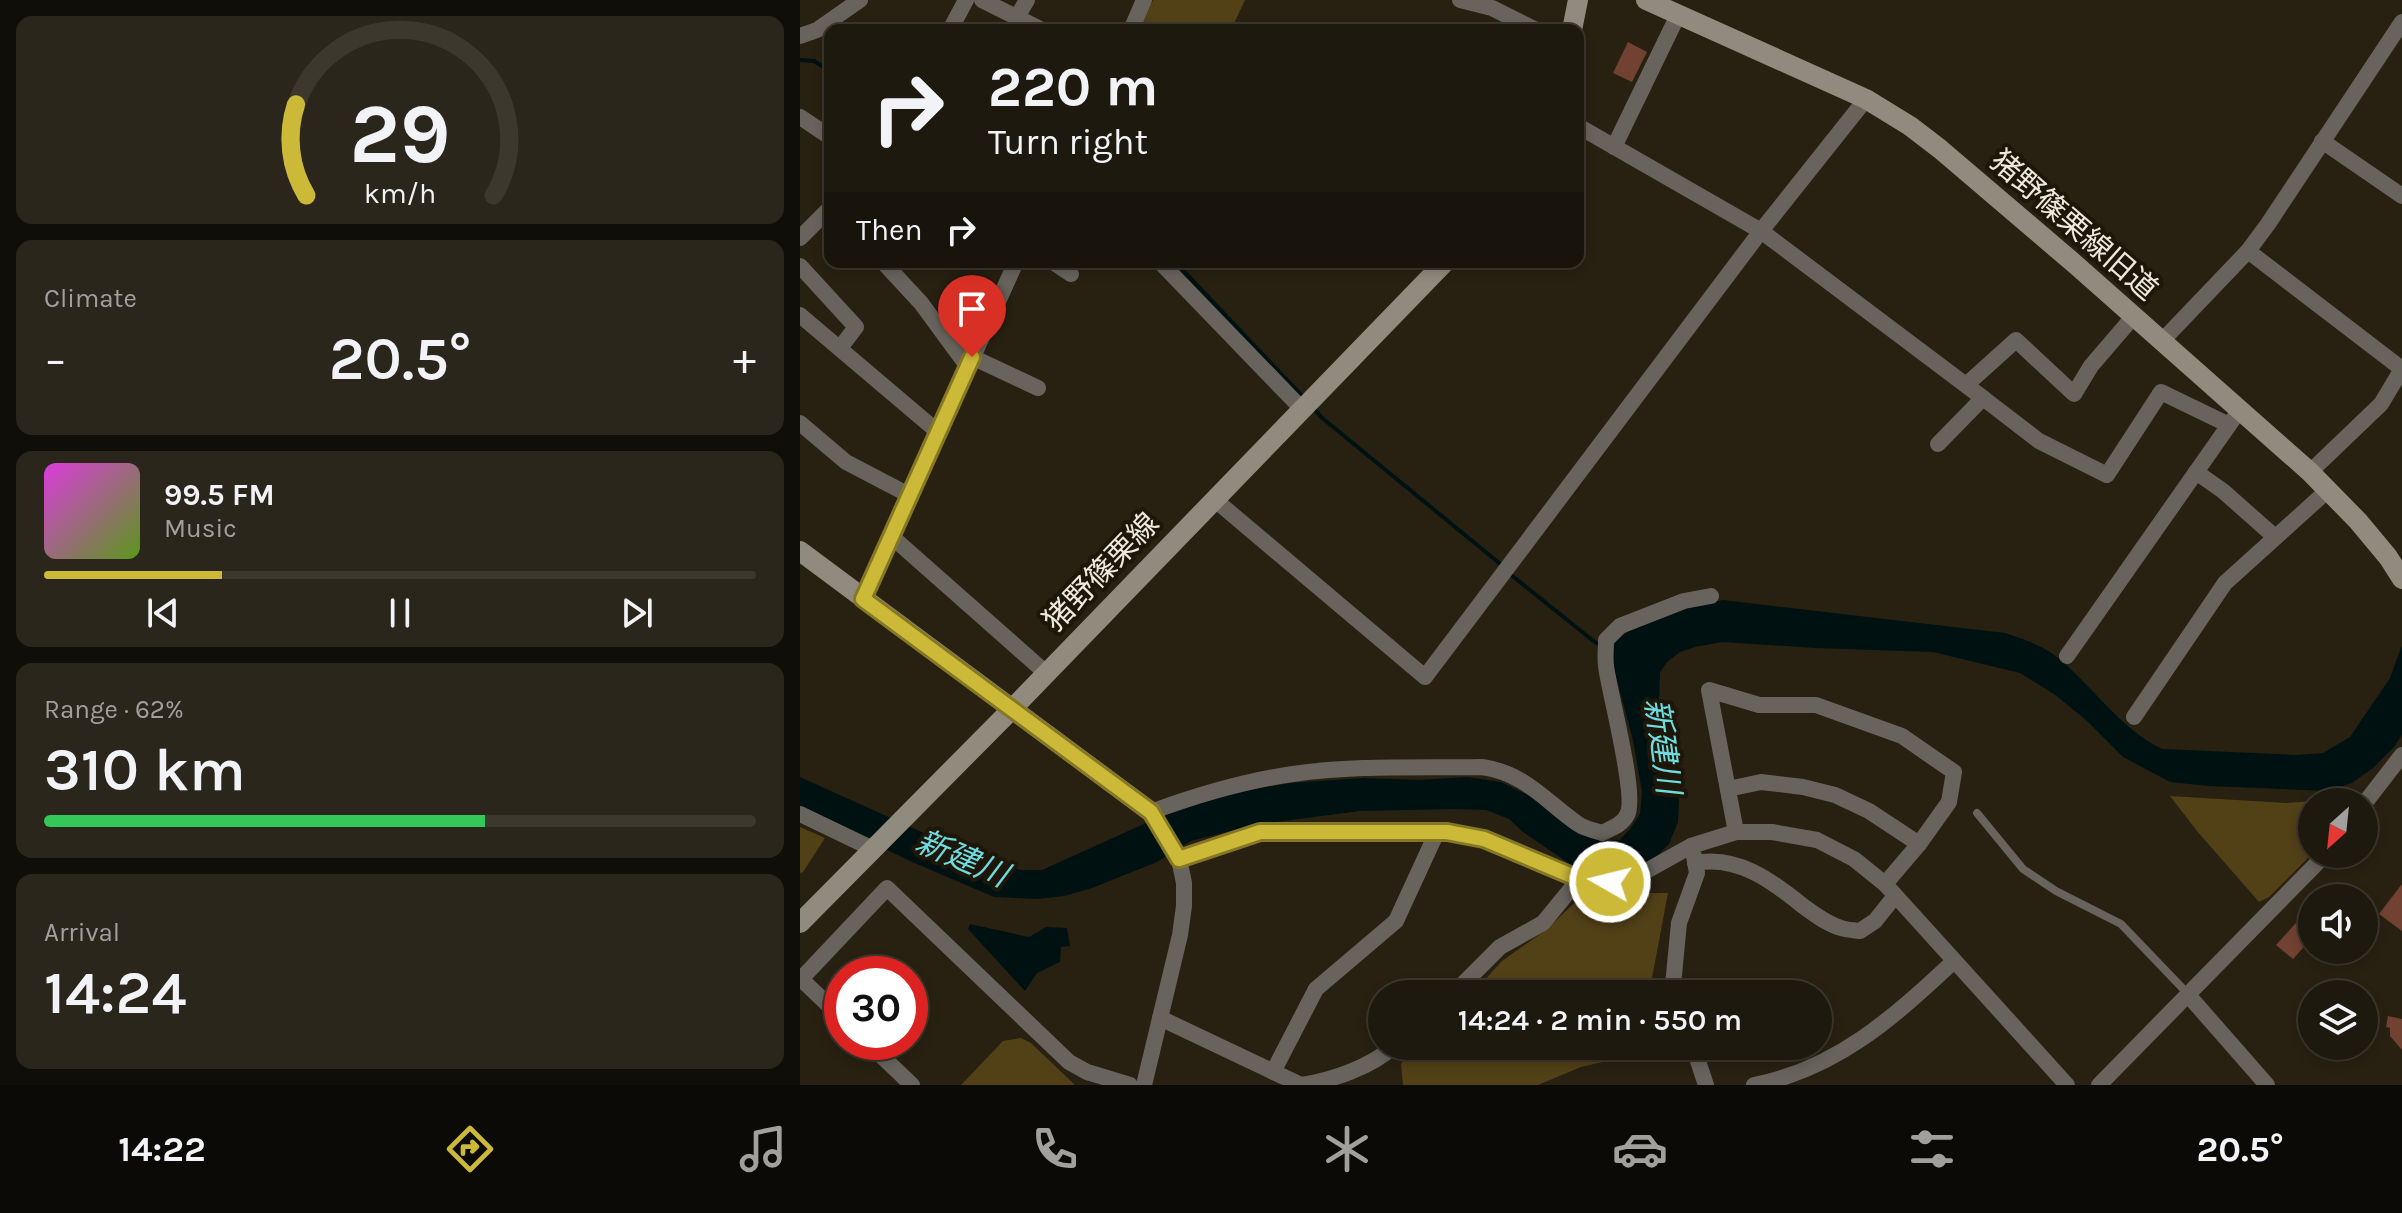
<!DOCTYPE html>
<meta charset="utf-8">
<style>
:root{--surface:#1e190e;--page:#2b261c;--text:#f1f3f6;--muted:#a1a09e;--line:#3c382e;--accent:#ccb938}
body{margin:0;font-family:Karla,"Noto Sans JP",sans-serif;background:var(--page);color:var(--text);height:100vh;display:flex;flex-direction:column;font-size:30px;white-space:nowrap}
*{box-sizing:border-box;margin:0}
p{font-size:26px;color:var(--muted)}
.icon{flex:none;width:44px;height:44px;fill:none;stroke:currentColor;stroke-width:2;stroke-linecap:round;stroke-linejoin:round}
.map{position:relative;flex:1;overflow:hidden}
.details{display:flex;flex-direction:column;gap:16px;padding:16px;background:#100e08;width:800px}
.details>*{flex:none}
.hud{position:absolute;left:24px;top:24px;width:760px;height:244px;border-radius:16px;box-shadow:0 4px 12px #0003,0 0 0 2px var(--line);background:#1e190e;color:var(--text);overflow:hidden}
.needle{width:52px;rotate:207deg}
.tools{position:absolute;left:1498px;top:788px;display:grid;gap:16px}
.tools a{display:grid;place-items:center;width:80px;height:80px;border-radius:50%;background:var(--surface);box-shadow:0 4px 12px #0003,0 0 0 2px var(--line);font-size:40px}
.speed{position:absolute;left:24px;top:956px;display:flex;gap:16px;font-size:40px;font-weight:700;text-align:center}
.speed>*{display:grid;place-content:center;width:104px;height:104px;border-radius:50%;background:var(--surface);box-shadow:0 4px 12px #0003,0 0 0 2px var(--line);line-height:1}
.speed .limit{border:12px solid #d22;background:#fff;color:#111}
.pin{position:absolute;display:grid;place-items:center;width:68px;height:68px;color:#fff;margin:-82px -34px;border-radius:50% 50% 50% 0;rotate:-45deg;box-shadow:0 0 8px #0007}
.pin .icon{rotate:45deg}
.me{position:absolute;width:88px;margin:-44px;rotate:278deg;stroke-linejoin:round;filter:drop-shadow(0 0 6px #0008)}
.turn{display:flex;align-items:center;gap:28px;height:168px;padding:0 32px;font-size:36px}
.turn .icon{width:104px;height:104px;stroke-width:2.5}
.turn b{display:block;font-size:56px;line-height:68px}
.then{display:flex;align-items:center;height:76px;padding:0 32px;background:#0003;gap:16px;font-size:30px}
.big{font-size:60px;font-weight:600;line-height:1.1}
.details .widget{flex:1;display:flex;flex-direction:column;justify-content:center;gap:12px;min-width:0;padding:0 28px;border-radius:16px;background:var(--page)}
.details .dial{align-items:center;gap:0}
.dial svg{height:208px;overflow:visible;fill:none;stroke:var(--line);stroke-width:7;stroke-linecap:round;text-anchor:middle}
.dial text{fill:var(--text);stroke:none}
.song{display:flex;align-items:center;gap:24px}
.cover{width:96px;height:96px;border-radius:12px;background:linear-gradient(135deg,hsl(300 70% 55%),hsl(90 70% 35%))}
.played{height:8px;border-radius:4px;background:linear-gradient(90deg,var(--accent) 25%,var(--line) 25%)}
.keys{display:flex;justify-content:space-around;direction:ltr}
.heat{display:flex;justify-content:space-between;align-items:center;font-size:44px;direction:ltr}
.charge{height:12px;border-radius:6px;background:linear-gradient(90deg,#34c759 62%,var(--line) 0)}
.trip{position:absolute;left:568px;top:980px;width:464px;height:80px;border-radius:40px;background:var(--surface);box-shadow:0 4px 12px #0003,0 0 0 2px var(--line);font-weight:600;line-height:80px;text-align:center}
.dock{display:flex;height:128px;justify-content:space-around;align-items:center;background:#0c0a06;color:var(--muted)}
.dock .icon{width:56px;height:56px}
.dock .selected{color:var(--accent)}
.dock b{font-size:36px;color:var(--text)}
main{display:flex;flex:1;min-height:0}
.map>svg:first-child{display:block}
</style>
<main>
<section class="details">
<div class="widget dial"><svg viewBox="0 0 100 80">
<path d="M14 69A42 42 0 1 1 86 69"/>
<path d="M14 69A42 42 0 0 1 10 34" stroke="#ccb938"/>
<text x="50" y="56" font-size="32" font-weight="700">29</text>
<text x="50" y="72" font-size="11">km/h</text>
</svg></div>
<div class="widget"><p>Climate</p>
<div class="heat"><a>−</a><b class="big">20.5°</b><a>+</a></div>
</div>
<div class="widget">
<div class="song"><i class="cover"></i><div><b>99.5 FM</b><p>Music</p></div></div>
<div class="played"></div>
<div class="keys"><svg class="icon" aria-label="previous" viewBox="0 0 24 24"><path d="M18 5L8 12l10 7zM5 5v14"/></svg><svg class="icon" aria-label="pause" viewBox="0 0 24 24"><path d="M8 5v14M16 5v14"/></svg><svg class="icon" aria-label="next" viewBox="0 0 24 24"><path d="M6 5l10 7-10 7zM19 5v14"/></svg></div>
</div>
<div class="widget"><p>Range · 62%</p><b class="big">310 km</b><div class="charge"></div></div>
<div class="widget"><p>Arrival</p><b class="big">14:24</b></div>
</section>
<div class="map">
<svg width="1602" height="1085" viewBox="0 0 1602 1085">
<rect width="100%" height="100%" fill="#282112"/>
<g fill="#524017">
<polygon points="353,0 445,0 431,30 339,30"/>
<polygon points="1370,796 1486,803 1553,798 1550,802 1512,802 1512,854 1469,897 1459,902 1397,831"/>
<polygon points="0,827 25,838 3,872 0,873"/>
<polygon points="785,893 810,901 838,893 868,893 849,994 672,994 702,961 746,930"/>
<polygon points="221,1038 231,1043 275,1085 161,1085 203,1041"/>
<polygon points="615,1046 830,1046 820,1058 781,1067 738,1085 603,1085 601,1064"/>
</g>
<g fill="#001112">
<path d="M923 600 1205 633C1224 639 1241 645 1257 657 1293 686 1319 728 1362 749L1497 755 1523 753 1550 737 1590 678 1602 645V735L1594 747 1573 768 1552 783 1528 791 1408 786 1370 782 1323 757 1286 720 1254 694 1220 673 1133 652 1015 648 922 642 895 647 880 652 867 662 860 672 859 702 879 800 878 822 869 844 852 861 825 871H792L770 864 723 832 709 819 686 810 655 809 560 811 453 825 391 841 357 862 292 888 264 896 238 899 194 897 110 861 0 808V777L177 857 221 870H242L388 804 432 793 490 783 563 778 619 780 667 777 701 782 736 799 761 821 795 839 808 841 820 840 830 829 840 814 842 792 833 740 811 658V645C838 619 887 607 923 600Z"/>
<polygon points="170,924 229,937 246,927 267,928 270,946 261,947 260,962 237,973 225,991 168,929"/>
</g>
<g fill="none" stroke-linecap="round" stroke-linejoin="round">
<g stroke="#001112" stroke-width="4">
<polyline points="0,60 14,61 30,71"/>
<polyline points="375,262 503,397"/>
<polyline points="512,406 521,417 704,567"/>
<polyline points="710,574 796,643 801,644"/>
</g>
</g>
<g fill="#714231">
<polygon points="828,42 847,52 832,82 813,73"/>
<polygon points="1602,884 1602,931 1579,914"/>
<polygon points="1512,905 1512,938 1493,959 1476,945"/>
<polygon points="1588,1016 1602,1019 1602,1050 1590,1036 1590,1028 1586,1027"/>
</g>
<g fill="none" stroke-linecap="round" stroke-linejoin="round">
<polyline stroke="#68645d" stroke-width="8" points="1177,813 1223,869 1256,891 1321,924 1389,995"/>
<g stroke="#68645d" stroke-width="16">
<polyline points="182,0 242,30"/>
<polyline points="660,0 692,8 736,30"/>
<polyline points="217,17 227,0"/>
<polyline points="150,30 166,0"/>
<polyline points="331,30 344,0"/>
<polyline points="0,36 17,30 60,0"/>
<polyline points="0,117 30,137"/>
<polyline points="778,126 961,231 1183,398 1138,444"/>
<polyline points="1522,141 1602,196"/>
<polyline points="814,147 878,15"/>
<polyline points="0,238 30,208"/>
<polyline points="1448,251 1602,369"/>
<polyline points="83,262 121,303 168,367"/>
<polyline points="253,262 271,274"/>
<polyline points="360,262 502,409"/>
<polyline points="0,266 56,327 40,348"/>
<polyline points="0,315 138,432"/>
<polyline points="1361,342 1448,251 1468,224 1602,22"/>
<polyline points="172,357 238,388"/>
<polyline points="1166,385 1216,340 1274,394 1291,366 1333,317"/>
<polyline points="1183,398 1239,441 1307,475 1361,392 1429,425"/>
<polyline points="0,423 46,462 109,495"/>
<polyline points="1396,472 1423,491 1475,537"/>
<polyline points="1510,472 1581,404 1602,369"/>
<polyline points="414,499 625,677 961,231 1066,99"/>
<polyline points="91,536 246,673"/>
<polyline points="63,599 216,262"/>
<polyline points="1267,656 1434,418"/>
<polyline points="1334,717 1425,583 1528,490"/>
<polyline points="928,789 961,782 1003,787 1035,795 1069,811 1119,844"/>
<polyline points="1564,804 1602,755"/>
<polyline points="0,814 73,849"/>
<polyline points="936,832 909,690 959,705 1016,705 1102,736 1154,772 1149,802 1119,844 1085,884"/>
<polyline points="379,859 460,832 647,832 684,839 791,884 830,880 891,846 936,832 972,832 1017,840 1054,859 1085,884 1267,1085"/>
<path d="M895 863C938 855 972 881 1003 906 1014 914 1027 924 1041 928 1047 930 1054 930 1060 931L1075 921 1095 896"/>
<polyline points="653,994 700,947 743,923 779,879"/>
<polyline points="876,994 873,985 879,923 897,873 894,856"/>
<polyline points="1389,996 1467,1085"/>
<polyline points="42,1018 1,979 87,888 269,1062 287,1072 330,1085"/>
<polyline points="360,1018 501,1085"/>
<polyline points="67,1042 112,1085"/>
<polyline points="893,1046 906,1085"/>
<polyline points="473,1072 516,989 596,921 637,832"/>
<path d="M344 1085 380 935 384 906V883L379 859 351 812C397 795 444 781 493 774 554 765 620 768 682 767 725 773 745 801 778 824 785 829 794 830 802 833 812 828 822 825 827 815 838 797 809 692 806 666 805 658 806 649 806 640L820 626 884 601 911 596"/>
<path d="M502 1085C533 1080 571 1067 594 1046"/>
<path d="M954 1085C1037 1069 1094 1017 1154 961"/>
<polyline points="1299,1085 1526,854"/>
</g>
<g stroke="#918a7e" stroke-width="20">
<polyline points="846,0 1066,99 1110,126 1140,149 1276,265 1510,472 1558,521 1588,557 1602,579"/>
<polyline points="772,30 778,0"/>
<polyline points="0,551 351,812"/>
<polyline points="0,923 212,709 645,262"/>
</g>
</g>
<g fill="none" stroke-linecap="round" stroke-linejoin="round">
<g stroke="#857824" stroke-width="20">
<polyline id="route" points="172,357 63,599 351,812 379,859 460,832 647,832 684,839 791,884 810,882"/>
</g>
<use href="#route" stroke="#ccb938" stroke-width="14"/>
</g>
<g text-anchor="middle" stroke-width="8" stroke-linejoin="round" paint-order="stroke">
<g font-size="30" fill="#eee9df" stroke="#1e1709">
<text transform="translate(1274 225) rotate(41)" y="10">猪野篠栗線旧道</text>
<text transform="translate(301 572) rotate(-46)" y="10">猪野篠栗線</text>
</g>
<g font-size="32" font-style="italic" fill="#6ddbdf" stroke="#1e1709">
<text transform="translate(863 746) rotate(82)" y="11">新建川</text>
<text transform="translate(162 858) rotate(23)" y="11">新建川</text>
</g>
</g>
</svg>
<div class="tools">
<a><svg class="needle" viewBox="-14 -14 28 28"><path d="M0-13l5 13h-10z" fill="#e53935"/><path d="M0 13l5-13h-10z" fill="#a1a09e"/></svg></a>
<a><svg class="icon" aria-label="sound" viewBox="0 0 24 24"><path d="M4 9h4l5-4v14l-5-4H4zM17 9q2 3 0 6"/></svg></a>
<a><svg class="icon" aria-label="layers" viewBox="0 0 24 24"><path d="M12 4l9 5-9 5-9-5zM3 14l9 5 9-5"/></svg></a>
</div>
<div class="speed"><div class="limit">30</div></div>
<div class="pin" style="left:172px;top:357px;background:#d93025"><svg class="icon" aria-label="arrive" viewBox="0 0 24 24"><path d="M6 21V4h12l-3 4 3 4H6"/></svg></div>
<svg class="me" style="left:810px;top:882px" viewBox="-20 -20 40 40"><circle r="17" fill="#ccb938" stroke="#fff" stroke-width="3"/><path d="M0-11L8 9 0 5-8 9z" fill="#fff"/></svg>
<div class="trip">14:24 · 2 min · 550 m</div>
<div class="hud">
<div class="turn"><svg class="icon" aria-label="right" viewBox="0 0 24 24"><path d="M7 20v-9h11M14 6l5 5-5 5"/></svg><div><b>220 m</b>Turn right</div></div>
<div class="then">Then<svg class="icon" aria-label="right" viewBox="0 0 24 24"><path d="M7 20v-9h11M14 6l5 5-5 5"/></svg></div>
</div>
</div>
</main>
<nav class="dock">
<b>14:22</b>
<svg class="icon selected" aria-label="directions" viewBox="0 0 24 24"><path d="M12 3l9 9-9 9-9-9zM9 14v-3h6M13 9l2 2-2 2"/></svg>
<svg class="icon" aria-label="music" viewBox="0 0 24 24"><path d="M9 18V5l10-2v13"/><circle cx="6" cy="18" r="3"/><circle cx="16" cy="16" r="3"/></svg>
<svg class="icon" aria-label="phone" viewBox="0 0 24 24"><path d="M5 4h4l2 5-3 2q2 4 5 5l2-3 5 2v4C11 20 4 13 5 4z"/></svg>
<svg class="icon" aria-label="climate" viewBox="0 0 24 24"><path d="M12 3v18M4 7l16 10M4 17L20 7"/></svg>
<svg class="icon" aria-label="car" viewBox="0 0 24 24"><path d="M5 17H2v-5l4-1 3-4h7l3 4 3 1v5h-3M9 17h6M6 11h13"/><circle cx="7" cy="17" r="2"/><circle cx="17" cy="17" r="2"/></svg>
<svg class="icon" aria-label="filters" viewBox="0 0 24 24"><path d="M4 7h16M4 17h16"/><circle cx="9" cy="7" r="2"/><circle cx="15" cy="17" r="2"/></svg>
<b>20.5°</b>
</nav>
